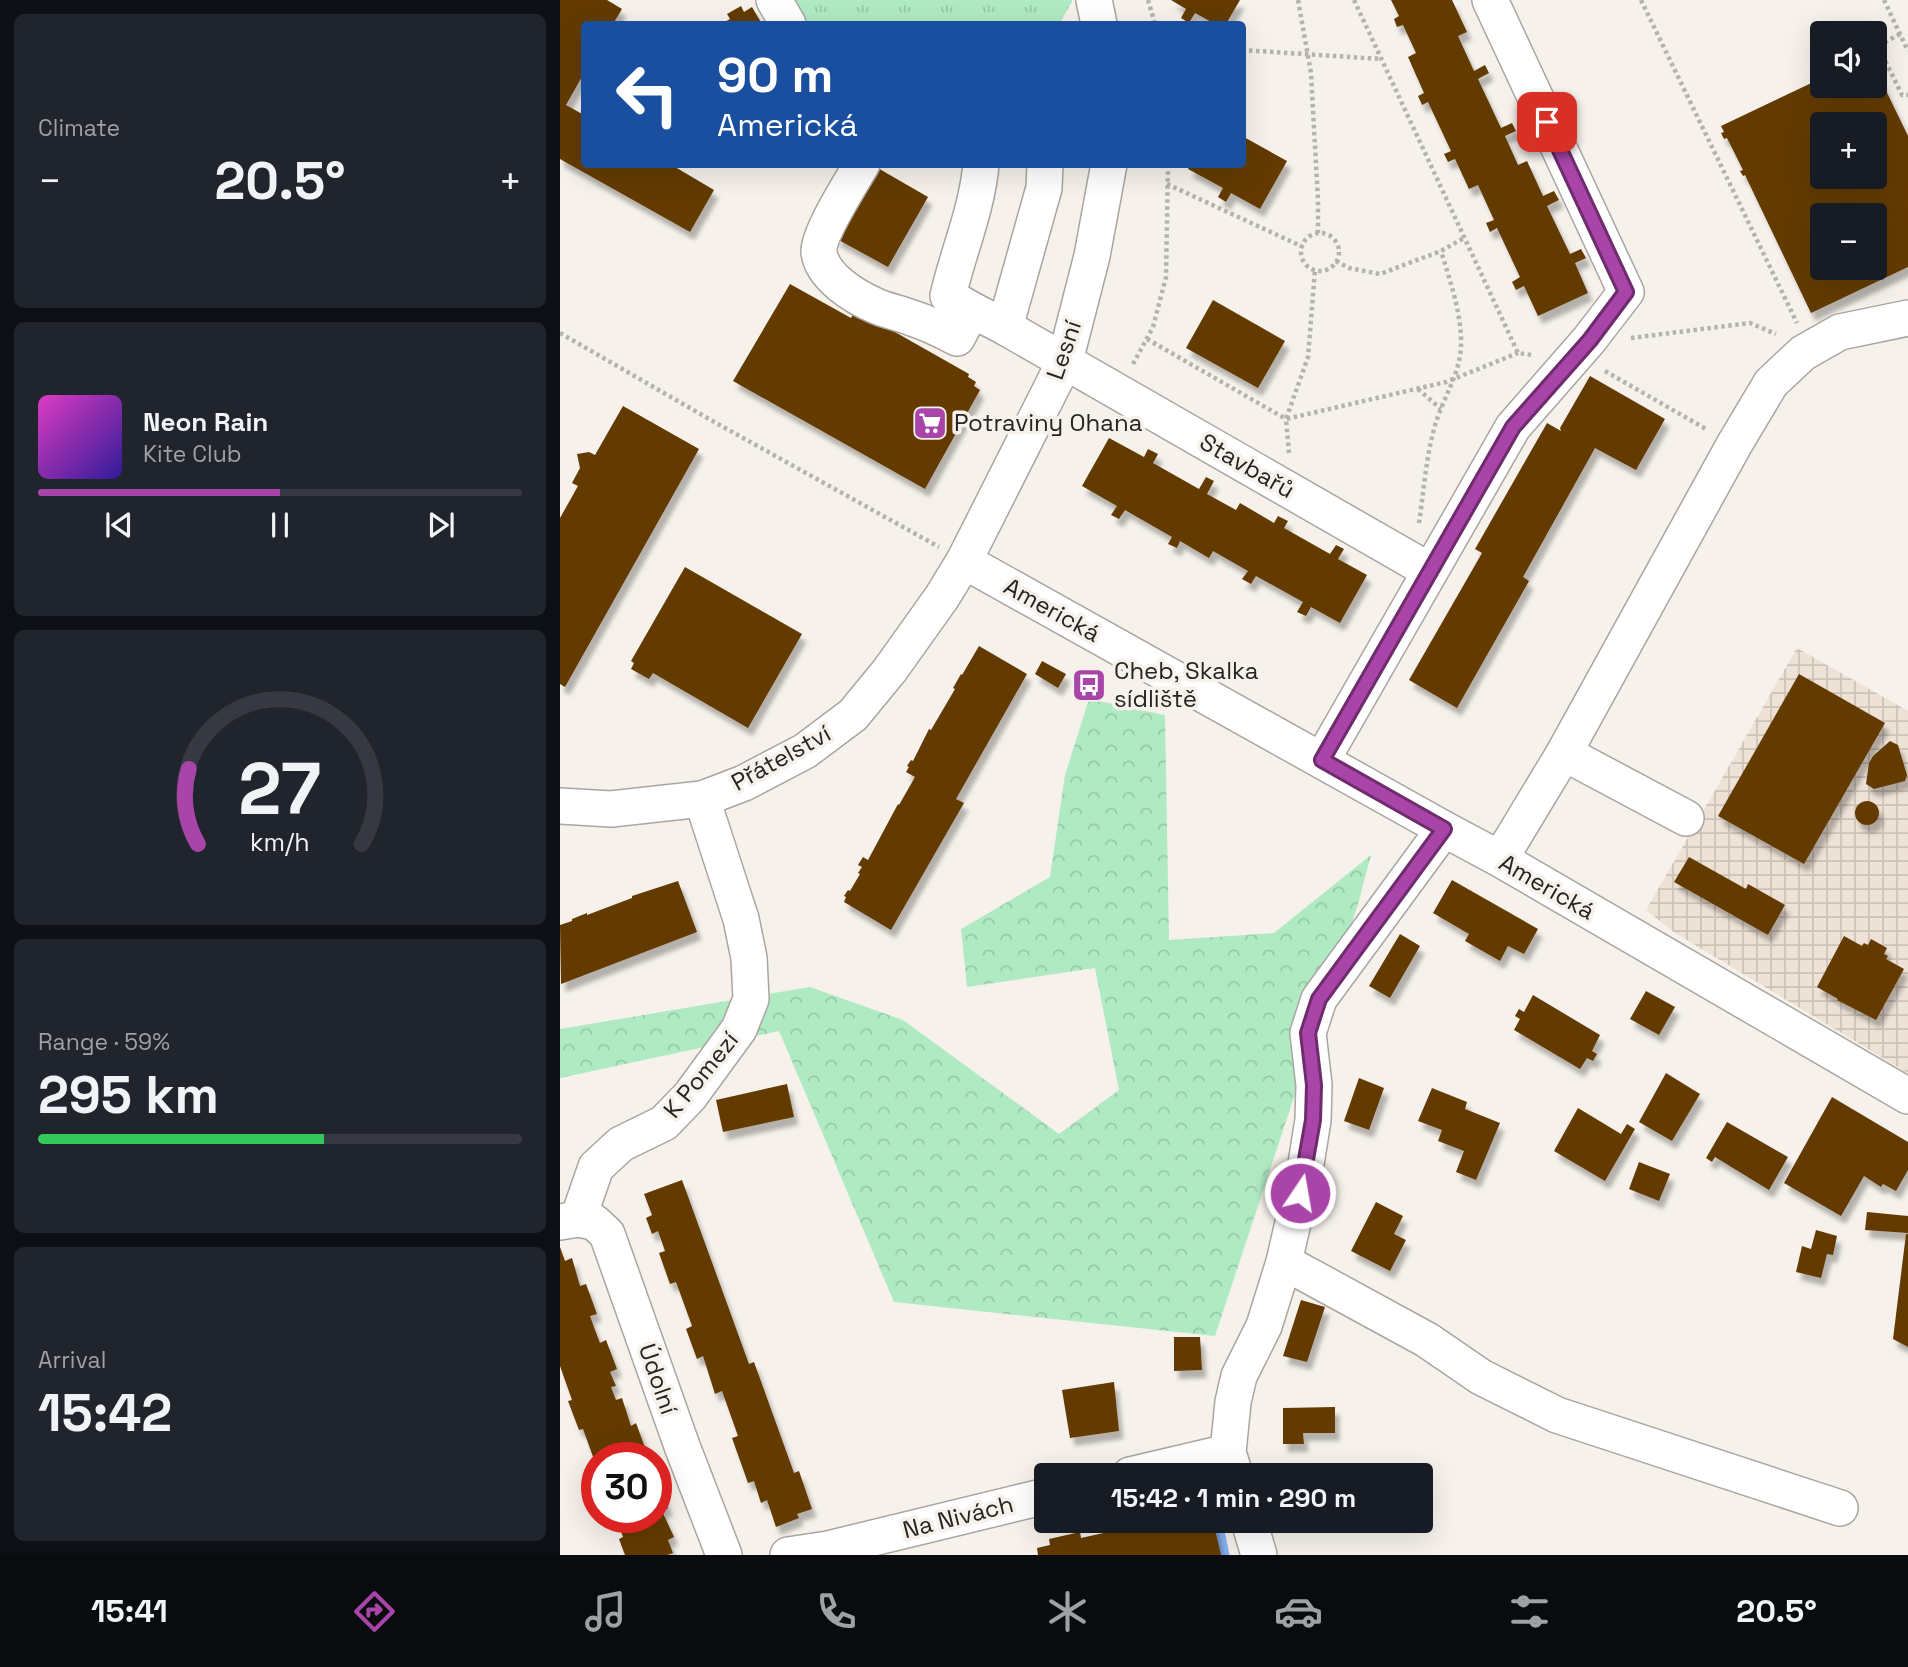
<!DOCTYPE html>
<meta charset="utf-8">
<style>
:root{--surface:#171b24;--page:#20242c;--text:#f1f3f6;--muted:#9ea1a6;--line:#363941;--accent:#a944a8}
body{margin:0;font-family:"Space Grotesk",sans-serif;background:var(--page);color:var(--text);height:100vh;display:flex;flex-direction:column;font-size:26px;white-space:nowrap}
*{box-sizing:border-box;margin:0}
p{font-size:23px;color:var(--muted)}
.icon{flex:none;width:38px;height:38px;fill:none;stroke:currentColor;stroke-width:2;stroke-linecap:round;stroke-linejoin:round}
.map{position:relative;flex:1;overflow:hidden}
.drawer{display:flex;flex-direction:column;gap:14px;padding:14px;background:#0d0f14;width:560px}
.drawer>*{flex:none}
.banner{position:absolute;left:21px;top:21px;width:665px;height:147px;border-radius:7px;box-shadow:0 7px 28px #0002;background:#1a4fa0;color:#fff;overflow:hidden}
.controls{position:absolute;left:1250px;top:21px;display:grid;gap:14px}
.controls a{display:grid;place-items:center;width:77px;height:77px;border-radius:7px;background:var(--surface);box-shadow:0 7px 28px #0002;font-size:35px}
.speed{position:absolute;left:21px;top:1442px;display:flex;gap:14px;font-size:35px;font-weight:700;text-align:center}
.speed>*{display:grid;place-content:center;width:91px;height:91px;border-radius:50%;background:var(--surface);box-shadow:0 7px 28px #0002;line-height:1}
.speed .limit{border:10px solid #d22;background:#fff;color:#111}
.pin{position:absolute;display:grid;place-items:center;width:60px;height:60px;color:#fff;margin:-30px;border-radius:14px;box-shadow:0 4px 10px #0006}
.me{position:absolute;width:77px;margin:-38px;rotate:12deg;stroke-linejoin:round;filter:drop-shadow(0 0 5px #0008)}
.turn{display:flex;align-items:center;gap:24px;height:147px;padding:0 21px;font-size:32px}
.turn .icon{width:91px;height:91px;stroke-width:2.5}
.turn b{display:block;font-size:49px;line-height:60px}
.big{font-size:52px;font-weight:700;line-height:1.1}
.drawer .widget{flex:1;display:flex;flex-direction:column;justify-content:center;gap:10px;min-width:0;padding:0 24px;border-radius:10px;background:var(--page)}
.drawer .dial{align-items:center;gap:0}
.dial svg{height:182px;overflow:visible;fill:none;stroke:var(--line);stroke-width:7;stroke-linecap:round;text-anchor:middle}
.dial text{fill:var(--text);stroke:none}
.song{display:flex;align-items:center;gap:21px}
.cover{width:84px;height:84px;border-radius:10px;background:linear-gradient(135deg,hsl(310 70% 55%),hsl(250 70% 35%))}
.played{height:7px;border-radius:4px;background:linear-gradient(90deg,var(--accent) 50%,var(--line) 50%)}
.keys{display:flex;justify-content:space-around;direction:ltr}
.heat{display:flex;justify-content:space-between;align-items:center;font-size:38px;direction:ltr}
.charge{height:10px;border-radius:5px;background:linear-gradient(90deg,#34c759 59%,var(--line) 0)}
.trip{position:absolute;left:474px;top:1463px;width:399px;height:70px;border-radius:7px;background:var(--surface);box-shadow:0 7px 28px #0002;font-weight:700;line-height:70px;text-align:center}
.tabs{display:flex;height:112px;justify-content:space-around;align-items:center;background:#090b0e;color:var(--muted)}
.tabs .icon{width:49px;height:49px}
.tabs .on{color:var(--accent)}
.tabs b{font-size:32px;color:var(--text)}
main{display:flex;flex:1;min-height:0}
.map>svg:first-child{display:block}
</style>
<main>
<section class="drawer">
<div class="widget"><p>Climate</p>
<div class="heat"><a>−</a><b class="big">20.5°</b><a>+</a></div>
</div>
<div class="widget">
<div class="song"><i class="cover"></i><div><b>Neon Rain</b><p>Kite Club</p></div></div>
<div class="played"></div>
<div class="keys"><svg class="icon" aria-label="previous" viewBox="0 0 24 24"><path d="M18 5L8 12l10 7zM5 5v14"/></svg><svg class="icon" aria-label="pause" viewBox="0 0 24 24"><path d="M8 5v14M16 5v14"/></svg><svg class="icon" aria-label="next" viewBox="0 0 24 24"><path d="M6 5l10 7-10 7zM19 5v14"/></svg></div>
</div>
<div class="widget dial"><svg viewBox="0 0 100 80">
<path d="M14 69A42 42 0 1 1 86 69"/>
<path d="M14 69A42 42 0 0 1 10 36" stroke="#a944a8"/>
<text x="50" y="56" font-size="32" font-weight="700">27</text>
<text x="50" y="72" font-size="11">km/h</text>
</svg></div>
<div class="widget"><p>Range · 59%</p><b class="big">295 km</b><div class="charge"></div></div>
<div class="widget"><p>Arrival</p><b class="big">15:42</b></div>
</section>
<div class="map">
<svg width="1348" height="1555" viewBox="0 0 1348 1555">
<defs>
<pattern id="industrial-grid" width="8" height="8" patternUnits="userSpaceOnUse" patternTransform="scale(1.75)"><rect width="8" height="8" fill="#eee2d7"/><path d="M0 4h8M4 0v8" fill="none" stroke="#ccc2b8"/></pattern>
<pattern id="forest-crowns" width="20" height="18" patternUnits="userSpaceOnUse" patternTransform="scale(1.75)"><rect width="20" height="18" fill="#b0eac3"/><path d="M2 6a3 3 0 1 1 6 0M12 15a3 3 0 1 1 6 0" fill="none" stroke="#97c9a7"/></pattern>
<pattern id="park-tufts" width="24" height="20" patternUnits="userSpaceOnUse" patternTransform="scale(1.75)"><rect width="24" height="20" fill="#b0eac3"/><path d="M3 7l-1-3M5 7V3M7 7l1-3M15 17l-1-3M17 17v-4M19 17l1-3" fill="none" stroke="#97c9a7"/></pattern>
<filter id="shadow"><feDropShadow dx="4.5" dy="8" stdDeviation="2" flood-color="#0004"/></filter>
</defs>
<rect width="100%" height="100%" fill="#f6f1eb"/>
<polygon fill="url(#industrial-grid)" points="1237,648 1348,711 1348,1073 1115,933 1086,910"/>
<polygon fill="url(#forest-crowns)" points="529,699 605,715 609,940 714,933 811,855 798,904 655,1336 334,1302 219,1031 0,1078 0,1029 250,987 343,1020 499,1134 559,1090 535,968 407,987 401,929 490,877 505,775"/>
<polygon fill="url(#park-tufts)" points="236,0 512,0 512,2 501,21 494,24 248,24"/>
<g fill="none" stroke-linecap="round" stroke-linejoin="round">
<polyline stroke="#89b4f6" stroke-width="9" points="658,1521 665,1555"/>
</g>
<g fill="#643a04" fill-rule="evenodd" filter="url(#shadow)">
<polygon points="0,0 47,0 62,9 53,24 24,24 24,73 6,105 24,115 24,164 110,164 154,190 130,232 0,159"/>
<polygon points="611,0 680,0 666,24 655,24 635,13 629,23 621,18 626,9"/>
<polygon points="831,0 892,0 907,32 898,36 914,71 925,65 929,73 918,79 941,128 952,123 956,131 945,136 958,165 967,161 983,196 994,191 999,200 987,206 1010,254 1021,249 1026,258 1015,263 1028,293 978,316 964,286 956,290 952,282 960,277 937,228 930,232 926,223 934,220 918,185 909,189 895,159 888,162 884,154 891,151 868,102 862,105 858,96 864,93 848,57 856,53 843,25 837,27 834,19 839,16"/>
<polygon points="181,6 184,12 192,7 202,24 161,24 170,19 167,14"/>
<path d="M1314 66 1348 136V267L1251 313 1185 175 1183 176 1180 171 1183 170 1167 138 1164 139 1161 133 1164 132 1161 126 1262 78V86H1314ZM1262 124H1314V177H1262ZM1262 215H1314V268H1262Z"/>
<polygon points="682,136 727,161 700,209 671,193 666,202 658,197 663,188 628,169 631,164 682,164"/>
<polygon points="316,167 368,197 328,267 275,238"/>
<polygon points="230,284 291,318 295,311 305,315 409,374 408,377 416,382 414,386 420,390 365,489 173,381"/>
<polygon points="653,300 725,341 698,388 626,348"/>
<polygon points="1030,376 1105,419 1076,470 1035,448 963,577 969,581 897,708 849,680 922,553 915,549 987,423 1001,431 1000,428"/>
<polygon points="63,406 139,449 5,687 0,684 0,518 18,486 12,483 20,468 17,454 29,452 35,455"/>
<polygon points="549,438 584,457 588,449 598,454 593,463 639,489 646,477 654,481 647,494 676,510 680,503 714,523 718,516 728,521 724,528 770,554 776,545 784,549 778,559 807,575 780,623 751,607 746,616 737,612 743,602 696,576 691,584 682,579 688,571 653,551 649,558 620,541 617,548 608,544 612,537 565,510 559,519 551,515 557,506 522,486"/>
<polygon points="125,567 242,634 188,728 93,673 89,679 71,669 74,663 71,661"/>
<polygon points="419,646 467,674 396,799 404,803 331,930 284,902 286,897 284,896 288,890 290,891 300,874 298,873 302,867 298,865 303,857 308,860 338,804 339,805 355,777 346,772 349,767 347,766 351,760 353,761 369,729 371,730 395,689 393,688 401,674 402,675"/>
<polygon points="482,661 506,674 498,688 475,674"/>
<polygon points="1239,674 1325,723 1244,864 1158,816"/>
<polygon points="1330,741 1338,745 1347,775 1345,781 1314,789 1306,784 1309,763 1313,756"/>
<circle cx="1307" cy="813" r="12"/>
<polygon points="1129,857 1186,889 1188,884 1225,905 1208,935 1114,882"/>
<polygon points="892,880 978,929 964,954 948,946 940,961 905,941 909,934 873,913"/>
<polygon points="118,881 137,932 1,984 0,925 12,921 12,919 27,913 27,915 72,898 72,896"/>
<polygon points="840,934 860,946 830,998 809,986"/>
<polygon points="1284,936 1302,946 1304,943 1308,945 1311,939 1327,948 1324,954 1328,956 1326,959 1344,969 1316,1020 1277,1000 1278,999 1257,987"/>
<polygon points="1086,991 1115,1007 1099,1035 1070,1019"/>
<polygon points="973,995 1040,1035 1032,1051 1037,1054 1033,1061 1027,1058 1020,1069 954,1030 960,1019 955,1016 959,1009 964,1012"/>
<polygon points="1106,1073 1140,1094 1112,1141 1079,1122"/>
<polygon points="799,1078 824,1088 809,1130 784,1121"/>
<polygon points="227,1084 234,1117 163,1132 156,1100"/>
<polygon points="872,1088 907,1102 905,1109 940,1123 916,1180 896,1172 904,1151 878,1141 882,1130 858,1121"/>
<polygon points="1272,1097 1348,1142 1348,1170 1336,1191 1323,1184 1321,1187 1304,1176 1281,1216 1224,1183"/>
<polygon points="1018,1108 1061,1134 1067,1124 1075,1129 1045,1181 994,1151"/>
<polygon points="1167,1122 1228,1157 1209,1190 1155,1157 1152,1162 1146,1158"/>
<polygon points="1079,1162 1110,1174 1099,1201 1069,1189"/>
<polygon points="122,1180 189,1364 194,1362 234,1473 239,1471 252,1509 237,1514 239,1518 216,1527 207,1500 201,1503 194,1481 188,1483 172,1438 178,1436 162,1391 155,1394 143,1356 137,1359 126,1329 132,1326 116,1282 110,1284 99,1253 105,1251 98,1231 92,1234 86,1218 92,1215 84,1194"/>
<polygon points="816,1202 843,1216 834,1234 846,1240 830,1271 791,1251"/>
<polygon points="1307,1212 1348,1216 1348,1233 1305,1230"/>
<polygon points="1256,1230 1277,1236 1273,1255 1267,1254 1261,1278 1236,1272 1242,1246 1251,1249"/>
<polygon points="1346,1234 1348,1234 1348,1347 1333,1339"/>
<polygon points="0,1247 5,1261 12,1258 20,1286 26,1284 37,1314 30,1316 35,1330 40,1343 46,1340 57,1369 50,1372 56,1386 51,1387 56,1400 62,1398 71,1426 76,1423 87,1453 81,1455 82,1458 37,1458 36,1465 23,1429 19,1430 8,1401 12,1400 0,1366"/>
<polygon points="741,1300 765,1307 747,1362 723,1356"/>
<polygon points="614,1337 640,1337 642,1370 614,1371"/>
<polygon points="554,1382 559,1431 510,1438 502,1390"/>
<polygon points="775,1407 775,1433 743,1433 744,1444 723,1444 723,1408"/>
<polygon points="97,1477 108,1508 102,1511 114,1537 108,1540 113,1553 107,1555 65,1555 59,1539 63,1537 56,1517 96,1517"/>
<polygon points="566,1521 578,1521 579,1525 593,1521 593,1524 605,1521 653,1521 661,1555 478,1555 477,1548 490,1545 489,1539 520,1532 521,1538 548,1532 547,1525"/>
</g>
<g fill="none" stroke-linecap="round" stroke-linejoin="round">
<g stroke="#aaa5a0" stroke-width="38">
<g id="minor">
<polyline points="214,0 228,24"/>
<polyline points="534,0 539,24"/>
<path d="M302 164C292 181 258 234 259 252 262 277 295 297 316 306 327 311 340 313 352 318 368 323 382 330 397 338L412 310 445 327"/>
<polyline points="485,164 484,188 445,327 870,571"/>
<path d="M412 310 388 296C398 252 417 210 421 164"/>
<polyline points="404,561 884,829 940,859 1348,1096"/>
<polyline points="1004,753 1126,818"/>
<polyline points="762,760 953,427 1029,340 1066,292 930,0"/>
<polyline points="0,806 51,809 142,799 184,783 245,751 293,715 330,670 382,597 404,561 505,361 532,256 549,164"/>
<polyline points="940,859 1004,753 1174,445 1211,383 1243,353 1280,332 1348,318"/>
<polyline points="18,1219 34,1222 47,1234 122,1446 164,1555"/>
<polyline points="0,1222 18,1219 36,1167 61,1144 104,1123 130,1096 179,1029 191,999 189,958 181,919 142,799"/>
<polyline points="724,1262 867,1340 921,1377 997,1415 1280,1508"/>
<polyline points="570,1475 668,1452"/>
<polyline points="675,1475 668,1452 673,1402 679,1376 704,1326 724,1262 745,1170 753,1120 754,1085 748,1033 759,999 884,829"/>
<polyline points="689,1521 699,1555"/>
<polyline points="228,1555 268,1549 486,1496"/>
</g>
</g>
<g stroke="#b6b2ae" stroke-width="4.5" stroke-dasharray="3.5 3.5" stroke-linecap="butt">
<polyline points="588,0 595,24"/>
<polyline points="738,0 751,73 758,201 758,233"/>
<polyline points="794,0 958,353 972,355"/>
<polyline points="1081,0 1237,323"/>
<polyline points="1324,0 1348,51"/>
<polyline points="1340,34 1318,46 1342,95 1348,95"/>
<polyline points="682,50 821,59"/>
<polyline points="607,184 741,246"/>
<circle cx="760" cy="252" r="19"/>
<polyline points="776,261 789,268 820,274 881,251 904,238"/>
<polyline points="0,333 149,419 379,547"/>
<polyline points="1071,338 1190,323 1216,334"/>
<polyline points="587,339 726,419 748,357 755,270"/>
<polyline points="573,364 593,327 606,277 608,164"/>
<polyline points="1045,371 1146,429"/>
<polyline points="858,389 881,409"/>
<polyline points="729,453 726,419 886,382 958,353"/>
<path d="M859 523C864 490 866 455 876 422 884 397 900 373 901 346 902 314 890 281 881 251"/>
</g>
<use href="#minor" stroke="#fff" stroke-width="35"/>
</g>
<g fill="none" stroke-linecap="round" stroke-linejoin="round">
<g stroke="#6e2c6d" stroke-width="18">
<polyline id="route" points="740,1193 753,1120 754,1085 748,1033 759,999 884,829 762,760 953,427 1030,340 1066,292 987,122"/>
</g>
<use href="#route" stroke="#a944a8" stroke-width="12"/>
</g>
<defs>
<g id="supermarket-square" transform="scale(1.75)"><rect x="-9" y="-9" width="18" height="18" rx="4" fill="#a944a8" stroke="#f6f1eb"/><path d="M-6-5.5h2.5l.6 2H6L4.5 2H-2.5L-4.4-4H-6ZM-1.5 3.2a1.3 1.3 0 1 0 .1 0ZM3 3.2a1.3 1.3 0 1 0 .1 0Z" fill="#fff"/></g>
<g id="bus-square" transform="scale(1.75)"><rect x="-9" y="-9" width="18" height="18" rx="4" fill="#a944a8" stroke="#f6f1eb"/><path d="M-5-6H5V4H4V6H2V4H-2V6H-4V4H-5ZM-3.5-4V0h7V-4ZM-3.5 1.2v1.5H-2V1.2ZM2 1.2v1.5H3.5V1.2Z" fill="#fff"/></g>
</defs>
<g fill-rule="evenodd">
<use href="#supermarket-square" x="370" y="423"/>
<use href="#bus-square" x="529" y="685"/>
</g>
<g text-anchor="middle" stroke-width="7" stroke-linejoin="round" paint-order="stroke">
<g font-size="24" fill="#262422" stroke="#f6f1eb">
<text transform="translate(504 350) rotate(-71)" y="8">Lesní</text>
<text transform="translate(687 466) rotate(30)" y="8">Stavbařů</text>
<text transform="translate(492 610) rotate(29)" y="8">Americká</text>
<text transform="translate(221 758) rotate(-29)" y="8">Přátelství</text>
<text transform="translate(987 887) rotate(30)" y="8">Americká</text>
<text transform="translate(141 1075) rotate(-51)" y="8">K Pomezí</text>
<text transform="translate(98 1379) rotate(71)" y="8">Údolní</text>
<text transform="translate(398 1517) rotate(-14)" y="8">Na Nivách</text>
</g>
<g font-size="24" fill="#262422" stroke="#f6f1eb" text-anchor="start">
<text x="394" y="431">Potraviny Ohana</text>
<text x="554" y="679">Cheb, Skalka<tspan x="554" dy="28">sídliště</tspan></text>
</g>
</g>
</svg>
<div class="controls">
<a><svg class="icon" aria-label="sound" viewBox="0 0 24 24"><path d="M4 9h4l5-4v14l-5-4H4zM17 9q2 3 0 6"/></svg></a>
<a>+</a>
<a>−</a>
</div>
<div class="speed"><div class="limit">30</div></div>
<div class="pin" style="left:987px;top:122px;background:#d93025"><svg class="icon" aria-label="arrive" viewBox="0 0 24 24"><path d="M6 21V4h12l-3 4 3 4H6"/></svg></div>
<svg class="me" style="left:740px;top:1193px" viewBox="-20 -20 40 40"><circle r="17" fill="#a944a8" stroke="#fff" stroke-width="3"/><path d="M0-11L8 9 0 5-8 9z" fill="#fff"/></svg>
<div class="trip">15:42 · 1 min · 290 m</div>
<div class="banner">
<div class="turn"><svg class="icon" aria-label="left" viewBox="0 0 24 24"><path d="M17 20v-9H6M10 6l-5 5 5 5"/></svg><div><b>90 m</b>Americká</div></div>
</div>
</div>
</main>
<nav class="tabs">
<b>15:41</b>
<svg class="icon on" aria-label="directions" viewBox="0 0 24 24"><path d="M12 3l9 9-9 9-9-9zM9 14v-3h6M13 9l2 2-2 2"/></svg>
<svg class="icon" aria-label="music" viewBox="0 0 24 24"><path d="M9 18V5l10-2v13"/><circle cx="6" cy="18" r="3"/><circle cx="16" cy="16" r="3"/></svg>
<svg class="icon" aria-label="phone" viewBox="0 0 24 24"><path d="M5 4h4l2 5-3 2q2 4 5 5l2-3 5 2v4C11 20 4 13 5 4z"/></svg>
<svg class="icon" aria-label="climate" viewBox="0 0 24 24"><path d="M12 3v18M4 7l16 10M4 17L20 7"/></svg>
<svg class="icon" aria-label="car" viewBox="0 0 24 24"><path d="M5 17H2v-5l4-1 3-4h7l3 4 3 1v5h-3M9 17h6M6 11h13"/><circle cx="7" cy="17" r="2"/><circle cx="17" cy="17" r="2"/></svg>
<svg class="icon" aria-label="filters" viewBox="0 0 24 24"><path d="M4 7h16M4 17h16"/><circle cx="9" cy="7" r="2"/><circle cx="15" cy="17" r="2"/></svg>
<b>20.5°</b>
</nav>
